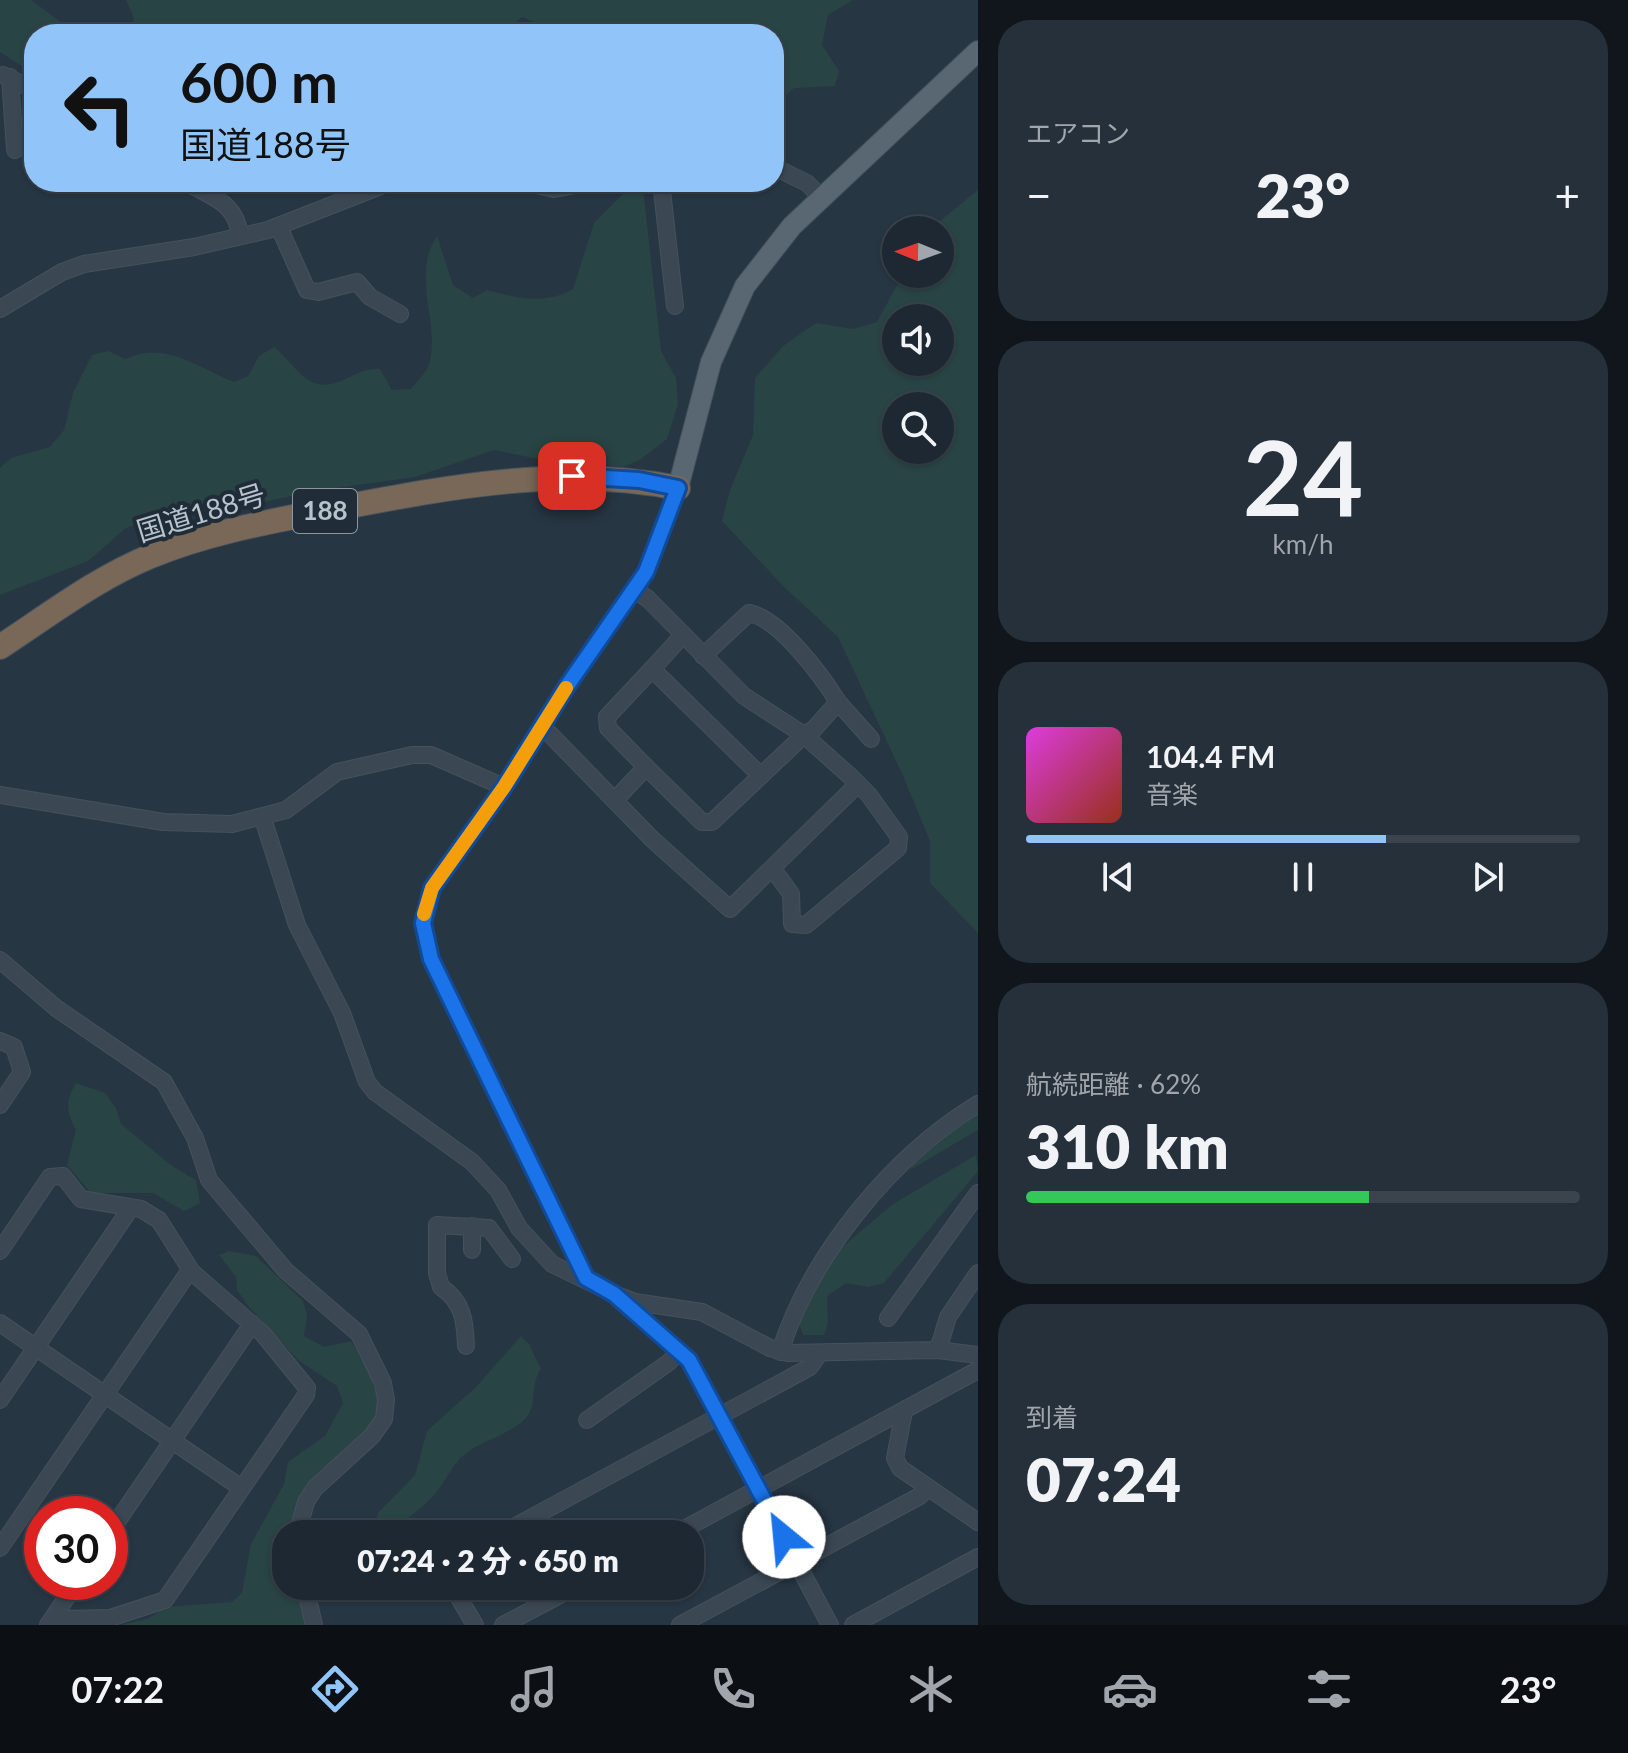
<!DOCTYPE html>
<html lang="ja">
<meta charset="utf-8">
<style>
:root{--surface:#1d2832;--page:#25303a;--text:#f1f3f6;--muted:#a0a6ac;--line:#3b444d;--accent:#91c5f9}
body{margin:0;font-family:Lato,"Noto Sans JP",sans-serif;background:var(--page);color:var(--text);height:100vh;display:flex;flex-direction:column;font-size:30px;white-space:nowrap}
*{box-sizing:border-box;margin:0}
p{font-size:26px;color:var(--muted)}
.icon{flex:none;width:44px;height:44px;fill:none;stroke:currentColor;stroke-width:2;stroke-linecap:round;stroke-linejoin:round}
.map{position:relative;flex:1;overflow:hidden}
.details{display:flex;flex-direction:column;gap:20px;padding:20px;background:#10161c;width:650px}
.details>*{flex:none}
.hud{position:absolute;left:24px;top:24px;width:760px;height:168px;border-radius:32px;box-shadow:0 2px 6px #0004,0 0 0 2px var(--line);background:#91c5f9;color:#111;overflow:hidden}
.needle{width:52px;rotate:271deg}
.buttons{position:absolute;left:882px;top:216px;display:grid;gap:16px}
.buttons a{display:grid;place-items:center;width:72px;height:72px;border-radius:50%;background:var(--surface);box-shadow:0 2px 6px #0004,0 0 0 2px var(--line);font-size:40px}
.speed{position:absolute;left:24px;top:1496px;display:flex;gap:16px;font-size:40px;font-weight:700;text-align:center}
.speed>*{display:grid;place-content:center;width:104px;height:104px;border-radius:50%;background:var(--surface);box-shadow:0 2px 6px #0004,0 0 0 2px var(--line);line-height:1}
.speed .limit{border:12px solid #d22;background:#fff;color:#111}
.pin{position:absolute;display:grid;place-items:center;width:68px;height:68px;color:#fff;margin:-34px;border-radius:16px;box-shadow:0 4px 12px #0006}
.me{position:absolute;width:88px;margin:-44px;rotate:332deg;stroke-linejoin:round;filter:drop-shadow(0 0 6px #0008)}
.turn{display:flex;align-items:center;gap:28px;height:168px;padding:0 24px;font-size:36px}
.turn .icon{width:104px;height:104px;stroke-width:2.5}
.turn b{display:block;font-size:56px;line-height:68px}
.big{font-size:60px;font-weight:800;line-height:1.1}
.details .tile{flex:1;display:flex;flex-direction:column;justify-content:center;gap:12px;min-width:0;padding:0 28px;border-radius:32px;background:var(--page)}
.details .dial{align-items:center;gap:0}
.dial b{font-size:104px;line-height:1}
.song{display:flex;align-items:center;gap:24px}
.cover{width:96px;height:96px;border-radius:12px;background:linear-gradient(135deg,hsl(300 70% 55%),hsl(10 70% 35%))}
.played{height:8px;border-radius:4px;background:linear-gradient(90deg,var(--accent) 65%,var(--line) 65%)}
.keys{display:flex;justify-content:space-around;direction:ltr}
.heat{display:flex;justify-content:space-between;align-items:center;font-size:44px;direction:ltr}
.charge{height:12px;border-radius:6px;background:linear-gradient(90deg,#34c759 62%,var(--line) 0)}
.trip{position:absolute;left:272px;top:1520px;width:432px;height:80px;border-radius:32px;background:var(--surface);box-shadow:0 2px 6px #0004,0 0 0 2px var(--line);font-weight:800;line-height:80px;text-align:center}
.tab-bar{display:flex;height:128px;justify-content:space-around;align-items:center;background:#0c1014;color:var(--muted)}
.tab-bar .icon{width:56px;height:56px}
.tab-bar .active{color:var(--accent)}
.tab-bar b{font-size:36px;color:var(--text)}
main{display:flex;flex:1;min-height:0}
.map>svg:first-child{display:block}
</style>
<main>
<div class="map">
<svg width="978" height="1625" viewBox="0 0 978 1625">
<rect width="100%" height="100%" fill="#273643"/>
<g fill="#294444" fill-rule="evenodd">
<polygon points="0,0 31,0 77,34 34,34 34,74 0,52"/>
<polygon points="126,0 853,0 828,15 822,45 839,71 835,86 794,88 774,105 774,34 563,34 522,17 501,34 384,34 382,28 366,34 131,34 134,18"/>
<path d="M643 188 661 351 676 378 678 404 667 439 641 459 623 467 538 459 494 450 415 477 314 491 237 508 192 504 126 528 88 561 0 595V468L11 458 50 447 64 430 73 393 92 355 108 351 125 359C167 341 194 366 234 382L248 376 259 356 274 347C286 356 299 376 312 382 337 393 356 366 380 369L392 390 411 389C416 382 427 372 429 364 441 324 410 277 437 236L453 285 473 298 487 290C517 298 545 305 573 289L594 223 628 189Z"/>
<path d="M978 190V933L930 883V841L904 778 838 637 783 586 722 521 730 490 753 435 755 378 783 346 816 323 853 329 877 322 903 274H940V230H929ZM940 318V362H896V318ZM940 406V450H896V406Z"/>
<path d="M76 1083 105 1093 116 1108 121 1124 172 1166 196 1180 200 1203 184 1211 153 1193H91L67 1165 76 1130C66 1111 65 1102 76 1083Z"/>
<polygon points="978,1114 978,1130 910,1170 916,1157"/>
<polygon points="976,1155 978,1171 884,1283 868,1287 846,1283 827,1296 828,1323 824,1335 803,1335 799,1323 833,1255 893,1204"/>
<path d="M229 1251 256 1256 303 1301 307 1315 304 1336 324 1347 351 1341C382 1395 395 1414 340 1457 332 1464 321 1468 315 1476 302 1494 297 1513 292 1534H286V1586H297L309 1625H120L147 1619 167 1607 232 1602 242 1593 251 1544 284 1484 288 1462 325 1436 343 1403 337 1386 298 1360 249 1307 237 1290 236 1277 219 1255Z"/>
<path d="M521 1336 529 1344 541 1369C529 1385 539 1406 524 1420 509 1434 485 1440 469 1451 453 1462 449 1476 438 1490 426 1507 406 1516 394 1534H373L378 1513 415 1475 427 1431 476 1387Z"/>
</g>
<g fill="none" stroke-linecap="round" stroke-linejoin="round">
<g stroke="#45515c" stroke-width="18">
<g id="minor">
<polyline points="3,75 34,90"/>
<polyline points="10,77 15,150"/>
<polyline points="774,167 807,183 821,197"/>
<path d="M186 182C213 198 236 202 240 236"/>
<polyline points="523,182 554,189 592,182"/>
<polyline points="661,182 675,306"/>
<polyline points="279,227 307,290 318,292 357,282 370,297 400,314"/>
<polyline points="0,309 62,272 84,264 194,247 268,230 391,182"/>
<polyline points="635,590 648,599 744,696 804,735 851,777 869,795 899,837 898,848 806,925 792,924 791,894 773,869"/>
<polyline points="683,635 652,669 761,776"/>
<polyline points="838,702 871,739"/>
<polyline points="543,727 652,839 730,909 858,784"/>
<path d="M646 767 702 822H712L804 735 814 729 838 702C822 676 779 618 749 613L703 656"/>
<polyline points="0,795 163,822 232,824 286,810 337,772 412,755 431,755 504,787"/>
<polyline points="615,800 646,767 608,728 607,717 652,669"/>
<polyline points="263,819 297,925 342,1013 367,1082 375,1092 472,1162 498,1190 519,1228 552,1264 614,1294 635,1302 702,1312 770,1348 788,1353 938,1350 978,1355"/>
<polyline points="0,960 56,1008 164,1082 195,1138 209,1180 286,1271 359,1334 383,1383 386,1400 384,1419 372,1436 315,1488 306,1502 297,1534"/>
<polyline points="0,1041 14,1047 22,1072 0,1105"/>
<polyline points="472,1250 472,1226"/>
<polyline points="0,1251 50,1177 63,1176 81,1199 141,1209 159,1220 192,1272 263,1334 307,1388 306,1395 165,1600 110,1618 63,1619 55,1615"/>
<polyline points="586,1278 431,959 423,923 432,888 504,787 567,686 646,572 678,488"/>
<polyline points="618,1299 689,1360 830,1625"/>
<polyline points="888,1318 978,1193"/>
<polyline points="0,1323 240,1487"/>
<path d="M466 1346C465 1320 463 1302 441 1287L437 1273V1225L489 1228 512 1259"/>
<polyline points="938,1350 948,1317 978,1273"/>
<path d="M780 1352C810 1256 892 1156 978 1104"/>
<polyline points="0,1400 126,1215 127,1207"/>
<polyline points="904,1411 895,1458 900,1468 978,1522"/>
<polyline points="587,1420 668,1363 680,1351"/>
<polyline points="425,1530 427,1534"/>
<polyline points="110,1532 252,1324"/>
<polyline points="501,1534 810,1367 819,1354"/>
<polyline points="675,1534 978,1370"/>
<polyline points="0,1548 190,1270"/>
<polyline points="305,1586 314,1625"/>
<polyline points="452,1586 475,1625"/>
<polyline points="48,1625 77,1582"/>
<polyline points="503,1625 577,1586"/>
<polyline points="680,1625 920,1496 928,1488"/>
<polyline points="853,1625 978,1557"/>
</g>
</g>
<g stroke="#45515c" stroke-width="22">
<polyline id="major" points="678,488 711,362 745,286 792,226 978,51"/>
</g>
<g stroke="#46535d" stroke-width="26">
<path id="highway" d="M0 647C49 615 97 578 151 556 209 532 273 521 334 509 449 487 561 465 678 488"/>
</g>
<use href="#minor" stroke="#3b4853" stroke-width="16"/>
<use href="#major" stroke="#596773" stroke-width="20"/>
<use href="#highway" stroke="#796858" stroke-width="24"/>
</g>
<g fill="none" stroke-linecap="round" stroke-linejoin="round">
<g stroke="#114b97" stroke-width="20">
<polyline id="route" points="572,476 639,480 678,488 646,572 567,686 504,787 432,888 423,923 431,959 586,1278 614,1294 689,1360 784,1537"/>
</g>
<use href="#route" stroke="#1a73e8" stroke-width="14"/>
<polyline stroke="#f59e0b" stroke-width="14" points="424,914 432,888 504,787 566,688"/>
</g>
<g text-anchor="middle" stroke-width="8" stroke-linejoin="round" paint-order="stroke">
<rect fill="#202d38" stroke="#8b96a0" stroke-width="2" x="293" y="489" width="64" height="44" rx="6"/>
<g font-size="26" font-weight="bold" fill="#b9c3cc">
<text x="325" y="520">188</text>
</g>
<g font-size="28" fill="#b9c3cc" stroke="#202d38">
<text transform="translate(201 513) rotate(-17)" y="10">国道188号</text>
</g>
</g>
</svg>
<div class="buttons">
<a><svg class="needle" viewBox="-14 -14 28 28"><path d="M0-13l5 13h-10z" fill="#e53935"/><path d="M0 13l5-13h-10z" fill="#a0a6ac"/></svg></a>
<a><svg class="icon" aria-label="sound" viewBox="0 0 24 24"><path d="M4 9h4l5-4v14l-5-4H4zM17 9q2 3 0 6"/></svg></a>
<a><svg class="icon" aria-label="search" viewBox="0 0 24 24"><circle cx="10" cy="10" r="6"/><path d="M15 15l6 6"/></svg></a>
</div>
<div class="speed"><div class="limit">30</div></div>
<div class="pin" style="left:572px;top:476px;background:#d93025"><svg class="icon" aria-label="arrive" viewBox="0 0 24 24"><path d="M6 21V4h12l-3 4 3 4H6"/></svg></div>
<svg class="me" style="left:784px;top:1537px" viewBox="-20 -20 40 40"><circle r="19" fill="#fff"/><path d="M0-13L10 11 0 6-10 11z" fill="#1a73e8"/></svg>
<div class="trip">07:24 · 2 分 · 650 m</div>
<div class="hud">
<div class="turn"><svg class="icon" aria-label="left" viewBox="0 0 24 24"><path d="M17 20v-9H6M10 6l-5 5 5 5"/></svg><div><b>600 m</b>国道188号</div></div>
</div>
</div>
<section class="details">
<div class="tile"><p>エアコン</p>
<div class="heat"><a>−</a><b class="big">23°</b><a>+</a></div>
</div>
<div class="tile dial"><b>24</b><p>km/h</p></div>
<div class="tile">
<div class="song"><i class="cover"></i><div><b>104.4 FM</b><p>音楽</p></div></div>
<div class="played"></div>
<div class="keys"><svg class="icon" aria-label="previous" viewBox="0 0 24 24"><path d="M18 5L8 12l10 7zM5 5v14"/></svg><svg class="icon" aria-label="pause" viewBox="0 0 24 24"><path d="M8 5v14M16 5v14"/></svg><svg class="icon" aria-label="next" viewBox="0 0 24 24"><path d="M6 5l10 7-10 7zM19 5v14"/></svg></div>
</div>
<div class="tile"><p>航続距離 · 62%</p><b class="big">310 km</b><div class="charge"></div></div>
<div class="tile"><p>到着</p><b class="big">07:24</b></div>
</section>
</main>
<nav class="tab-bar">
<b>07:22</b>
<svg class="icon active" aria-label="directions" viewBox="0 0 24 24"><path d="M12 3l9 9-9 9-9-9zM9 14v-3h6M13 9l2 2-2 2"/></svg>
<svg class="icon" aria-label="music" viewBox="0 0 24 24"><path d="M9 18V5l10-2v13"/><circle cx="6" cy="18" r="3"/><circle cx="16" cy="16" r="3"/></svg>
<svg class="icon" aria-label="phone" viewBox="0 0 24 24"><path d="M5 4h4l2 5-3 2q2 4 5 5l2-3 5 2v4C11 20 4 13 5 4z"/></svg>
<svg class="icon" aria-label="climate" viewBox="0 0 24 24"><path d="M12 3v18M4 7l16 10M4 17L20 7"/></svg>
<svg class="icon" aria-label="car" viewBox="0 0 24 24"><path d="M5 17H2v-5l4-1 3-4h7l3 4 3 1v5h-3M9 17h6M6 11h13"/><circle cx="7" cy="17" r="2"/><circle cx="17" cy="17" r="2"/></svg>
<svg class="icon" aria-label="filters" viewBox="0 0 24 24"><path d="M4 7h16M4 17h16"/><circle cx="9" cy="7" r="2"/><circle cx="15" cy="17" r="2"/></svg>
<b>23°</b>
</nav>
